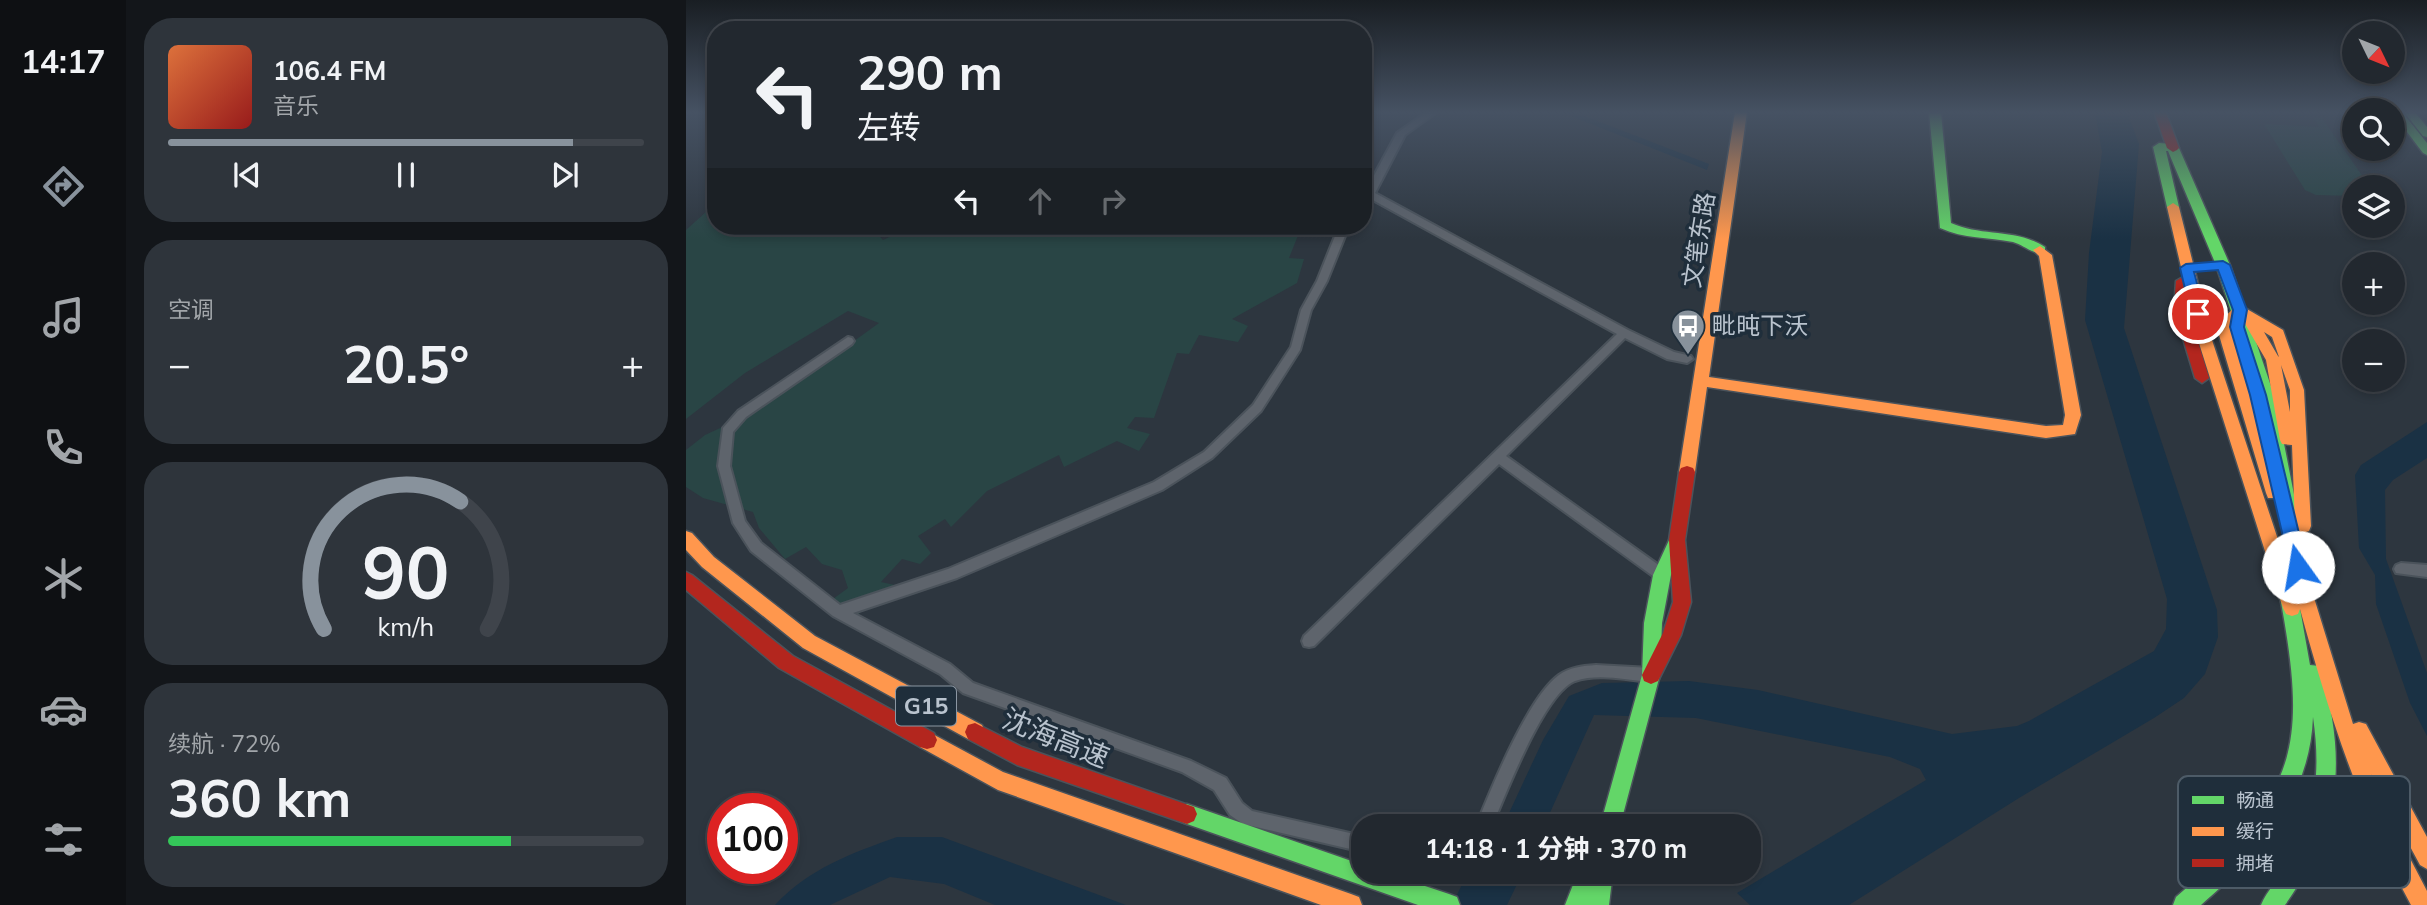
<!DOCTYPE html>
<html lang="zh">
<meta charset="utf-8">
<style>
:root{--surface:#22282f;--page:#2e343b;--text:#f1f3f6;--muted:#a2a6aa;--line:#3f444b;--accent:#88929c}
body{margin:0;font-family:Mulish,"Noto Sans SC",sans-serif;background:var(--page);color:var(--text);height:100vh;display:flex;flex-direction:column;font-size:26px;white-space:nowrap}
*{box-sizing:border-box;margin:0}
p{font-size:23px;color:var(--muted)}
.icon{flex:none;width:38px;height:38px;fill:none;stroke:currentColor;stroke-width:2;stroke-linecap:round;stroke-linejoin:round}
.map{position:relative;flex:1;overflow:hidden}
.drawer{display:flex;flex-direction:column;gap:18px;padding:18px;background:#13161a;width:560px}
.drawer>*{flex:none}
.banner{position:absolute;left:21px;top:21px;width:665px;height:214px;border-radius:28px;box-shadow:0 4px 10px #0003,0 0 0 2px var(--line);background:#22282f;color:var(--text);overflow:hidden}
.needle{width:46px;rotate:133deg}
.controls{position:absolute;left:1656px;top:21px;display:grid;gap:14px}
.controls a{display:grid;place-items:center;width:63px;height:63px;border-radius:50%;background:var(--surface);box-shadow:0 4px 10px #0003,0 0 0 2px var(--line);font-size:35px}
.speed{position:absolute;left:21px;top:793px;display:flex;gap:14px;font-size:35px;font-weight:700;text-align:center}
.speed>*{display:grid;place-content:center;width:91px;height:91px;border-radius:50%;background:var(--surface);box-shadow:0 4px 10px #0003,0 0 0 2px var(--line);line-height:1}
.speed .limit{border:10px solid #d22;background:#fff;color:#111}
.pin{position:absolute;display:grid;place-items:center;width:60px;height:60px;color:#fff;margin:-30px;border:4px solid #fff;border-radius:50%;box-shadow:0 2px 7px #0007}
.me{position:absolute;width:77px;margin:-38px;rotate:347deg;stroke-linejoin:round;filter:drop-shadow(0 0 5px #0008)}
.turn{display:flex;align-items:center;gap:24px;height:147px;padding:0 35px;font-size:32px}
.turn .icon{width:91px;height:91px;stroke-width:2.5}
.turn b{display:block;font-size:49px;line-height:60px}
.lanes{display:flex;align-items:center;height:66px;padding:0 35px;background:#0003;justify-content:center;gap:35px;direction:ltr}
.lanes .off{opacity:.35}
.big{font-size:52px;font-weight:700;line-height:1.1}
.drawer .tile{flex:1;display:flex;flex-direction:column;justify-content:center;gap:10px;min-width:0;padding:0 24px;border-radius:28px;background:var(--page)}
.drawer .dial{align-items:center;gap:0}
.dial svg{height:182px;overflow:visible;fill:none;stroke:var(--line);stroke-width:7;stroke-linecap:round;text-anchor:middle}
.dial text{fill:var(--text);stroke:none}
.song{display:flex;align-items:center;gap:21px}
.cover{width:84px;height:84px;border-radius:10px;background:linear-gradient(135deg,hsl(20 70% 55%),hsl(0 70% 35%))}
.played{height:7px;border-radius:4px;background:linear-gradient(90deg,var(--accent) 85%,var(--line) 85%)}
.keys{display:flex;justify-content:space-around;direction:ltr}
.heat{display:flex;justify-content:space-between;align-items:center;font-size:38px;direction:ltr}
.charge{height:10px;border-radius:5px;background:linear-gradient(90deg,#34c759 72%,var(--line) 0)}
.trip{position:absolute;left:665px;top:814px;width:410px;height:70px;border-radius:28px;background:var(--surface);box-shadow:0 4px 10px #0003,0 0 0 2px var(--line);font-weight:700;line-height:70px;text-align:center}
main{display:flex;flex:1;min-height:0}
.menu{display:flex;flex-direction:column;width:126px;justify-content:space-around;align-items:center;background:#0e1013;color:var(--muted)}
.menu .icon{width:49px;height:49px}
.menu .selected{color:var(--accent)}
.menu b{font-size:32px;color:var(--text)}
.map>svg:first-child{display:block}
</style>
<main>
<nav class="menu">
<b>14:17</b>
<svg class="icon selected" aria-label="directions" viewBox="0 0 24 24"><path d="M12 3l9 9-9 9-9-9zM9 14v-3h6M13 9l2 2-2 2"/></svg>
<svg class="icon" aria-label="music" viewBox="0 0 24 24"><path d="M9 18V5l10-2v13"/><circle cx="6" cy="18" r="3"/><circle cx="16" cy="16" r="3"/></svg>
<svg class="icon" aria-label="phone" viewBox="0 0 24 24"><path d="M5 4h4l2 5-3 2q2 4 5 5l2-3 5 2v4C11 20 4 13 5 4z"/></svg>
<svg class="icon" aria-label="climate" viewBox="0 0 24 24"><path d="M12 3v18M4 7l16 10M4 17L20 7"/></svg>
<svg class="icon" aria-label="car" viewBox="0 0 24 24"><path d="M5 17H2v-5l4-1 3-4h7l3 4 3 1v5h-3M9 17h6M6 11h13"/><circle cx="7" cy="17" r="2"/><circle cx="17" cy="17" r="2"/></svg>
<svg class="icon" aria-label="filters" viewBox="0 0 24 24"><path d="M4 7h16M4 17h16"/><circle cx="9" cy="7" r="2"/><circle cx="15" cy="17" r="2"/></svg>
</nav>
<section class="drawer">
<div class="tile">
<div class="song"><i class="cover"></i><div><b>106.4 FM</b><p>音乐</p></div></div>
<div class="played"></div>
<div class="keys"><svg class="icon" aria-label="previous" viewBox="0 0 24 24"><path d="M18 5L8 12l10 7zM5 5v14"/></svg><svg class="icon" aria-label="pause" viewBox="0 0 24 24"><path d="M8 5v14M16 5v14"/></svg><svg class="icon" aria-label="next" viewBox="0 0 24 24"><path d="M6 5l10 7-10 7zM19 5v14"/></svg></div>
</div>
<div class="tile"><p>空调</p>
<div class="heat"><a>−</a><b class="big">20.5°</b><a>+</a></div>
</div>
<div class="tile dial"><svg viewBox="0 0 100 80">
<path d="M14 69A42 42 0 1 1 86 69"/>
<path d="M14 69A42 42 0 0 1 74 13" stroke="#88929c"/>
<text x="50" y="56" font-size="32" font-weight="700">90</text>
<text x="50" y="72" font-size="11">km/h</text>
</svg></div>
<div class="tile"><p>续航 · 72%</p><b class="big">360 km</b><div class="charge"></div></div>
</section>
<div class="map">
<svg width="1741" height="905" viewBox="0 0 1741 905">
<rect width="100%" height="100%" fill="#2d363f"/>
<g fill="#294545">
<polygon points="1628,118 1636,118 1684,187 1668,187 1668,196 1630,195 1619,190 1578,124 1633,127"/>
<polygon points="30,203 30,226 184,226 197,240 228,226 631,226 615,228 603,258 618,259 611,283 546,319 562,326 552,342 513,335 503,354 491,353 468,418 449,417 441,428 464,434 453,451 431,441 378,467 373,455 301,491 265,527 259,519 232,536 245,553 234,564 216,559 195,582 218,587 175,610 171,618 147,599 162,588 156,570 136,564 120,547 99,559 73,528 67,512 17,498 0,487 0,450 19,435 71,411 193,323 162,311 59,373 0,419 0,230"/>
</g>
<g fill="#1a3144">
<polygon points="875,112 888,112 1023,164 1021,170"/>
<polygon points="1409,112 1441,112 1453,144 1438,328 1531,610 1532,637 1519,674 1498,698 1468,718 1333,798 1163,905 1064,905 1051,893 1240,780 1234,769 1204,757 1010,718 908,715 858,826 817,826 857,740 883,696 916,683 1003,681 1072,690 1266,734 1331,726 1343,721 1468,651 1480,629 1481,599 1399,320 1403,253 1416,152"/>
<polygon points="1741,422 1741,458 1707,480 1699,490 1700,559 1741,673 1741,736 1724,703 1690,604 1689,575 1673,548 1669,475 1675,465"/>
<path d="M211 837H256L440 905H309L258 884 204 877 144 905H89C122 869 166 853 211 837Z"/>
<polygon points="782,872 837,872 821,905 766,905"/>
</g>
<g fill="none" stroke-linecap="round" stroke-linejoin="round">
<g stroke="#4b535b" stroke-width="4">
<g id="street">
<polygon points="741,112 751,112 719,135 689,193 942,330 988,352 1005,356 1007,359 1001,363 981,359 939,338 820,456 981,571 983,575 981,579 976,581 971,579 813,464 628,646 623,647 618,646 616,641 618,636 931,334 685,199 680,208 677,209 678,194 711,133"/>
<polygon points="653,226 663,226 641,281 625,310 614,350 575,411 526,458 476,490 271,578 167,613 264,664 287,683 505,761 540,778 556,803 566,811 677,836 677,852 557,824 544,815 528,790 496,772 277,693 254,674 147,616 65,551 47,523 32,466 37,428 52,411 162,337 166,338 168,341 166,344 60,417 47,432 44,466 59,521 75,543 154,605 262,569 468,482 518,452 567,405 605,347 615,310 631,281"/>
<polygon points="1715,563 1741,565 1741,577 1710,573 1708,569 1710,565"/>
<path d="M910 665 965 668 970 670 972 675 970 680 965 682C941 680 912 673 889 681 858 693 820 794 806 826H790C805 789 842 697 873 675 884 667 897 666 910 665Z"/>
</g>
</g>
<g stroke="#4b535b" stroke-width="3">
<g id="fast">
<path d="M1243 112H1255L1265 223C1296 237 1330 228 1359 247V253C1347 255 1338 245 1327 242 1302 237 1278 239 1254 228Z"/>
<polygon points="1706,112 1716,112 1741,143 1741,155 1737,153"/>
<polygon points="1718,112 1729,112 1741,127 1741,137 1737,136"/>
<polygon points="1473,143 1487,144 1493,148 1544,265 1589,398 1627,591 1624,596 1618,599 1612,596 1609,591 1573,398 1530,265 1482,151 1480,151 1493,207 1487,211 1481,207 1467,147"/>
<polygon points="990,536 996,538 998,543 985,575 976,623 974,675 934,826 914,826 956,675 958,623 967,575 984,538"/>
<path d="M1603 589 1609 592 1612 597 1624 665 1634 666C1641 682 1643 701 1646 718 1658 792 1642 844 1599 905H1575C1581 890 1594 878 1602 864 1630 814 1635 773 1627 717 1624 798 1573 855 1515 905H1487L1490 897C1610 795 1623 751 1594 597L1597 592Z"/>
<polygon points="501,804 677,865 677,872 697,872 763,894 771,897 774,905 732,905 501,824 494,821 491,814 494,807"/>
<polygon points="892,872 927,872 923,905 879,905"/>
</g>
</g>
<g stroke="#4b535b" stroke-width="3">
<g id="slow">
<polygon points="1049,112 1061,112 1023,377 1360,426 1377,425 1379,415 1353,256 1347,250 1354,246 1366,255 1395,415 1389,434 1360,438 1021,387 1009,472 1007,476 995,476 993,472"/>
<path d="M1487 203 1493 207 1526 340 1609 591 1606 580 1609 575 1615 572 1621 575 1667 724 1673 722 1680 724 1741 837V869L1734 865 1685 774 1704 820 1741 891V905H1725C1675 812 1642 712 1614 609L1612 614 1606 616 1600 614 1597 608 1512 340 1481 207Z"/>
<path d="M1554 305 1597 330 1618 390 1625 526 1623 531 1617 533 1611 531 1609 526 1606 445 1596 444 1594 440 1580 360 1555 317 1544 326 1596 493 1594 498H1582L1580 493 1530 325 1549 307ZM1578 332 1586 337 1593 357 1592 356ZM1595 365 1604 390V412Z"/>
<polygon points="0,531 6,533 28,557 129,636 296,725 299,732 296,739 289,741 282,739 117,648 16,567 0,550"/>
<polygon points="241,731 317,772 665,894 673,897 676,905 635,905 312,790 234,747 231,740 234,733"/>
</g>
</g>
<g stroke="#4b535b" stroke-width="3">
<g id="jam">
<polygon points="1468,112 1480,112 1493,148 1491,150 1487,152 1481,148"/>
<polygon points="1497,277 1504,281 1502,309 1523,378 1516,383 1509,378 1488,309 1490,281"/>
<polygon points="1001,466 1007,468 1009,472 999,540 1005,602 995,635 972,681 965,684 958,681 956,675 977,633 987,602 983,540 993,472 995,468"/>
<polygon points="0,572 6,575 107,656 248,733 251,740 248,747 241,749 234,747 93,668 0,590"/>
<polygon points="289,723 336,747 508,807 511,814 508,821 501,824 331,765 282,739 279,732 282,725"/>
</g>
</g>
<use href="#street" fill="#5e646c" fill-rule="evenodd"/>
<use href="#fast" fill="#63d668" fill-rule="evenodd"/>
<use href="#slow" fill="#ff974d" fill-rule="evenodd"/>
<use href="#jam" fill="#b3261e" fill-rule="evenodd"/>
</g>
<linearGradient id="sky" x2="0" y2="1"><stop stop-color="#191e23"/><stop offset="0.47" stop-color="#465263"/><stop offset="1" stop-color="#465263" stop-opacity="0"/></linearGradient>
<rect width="1741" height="239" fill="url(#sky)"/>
<polygon fill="#1a73e8" stroke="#114b97" stroke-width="2" points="1537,261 1544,265 1561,310 1558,327 1580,395 1621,567 1612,574 1604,567 1564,395 1544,327 1547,310 1532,270 1508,272 1519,314 1512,319 1505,314 1494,268 1500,264"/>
<defs>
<g id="bus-pin" transform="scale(1.75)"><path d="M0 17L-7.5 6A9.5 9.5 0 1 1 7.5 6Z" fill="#88929c" stroke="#1f2e3b"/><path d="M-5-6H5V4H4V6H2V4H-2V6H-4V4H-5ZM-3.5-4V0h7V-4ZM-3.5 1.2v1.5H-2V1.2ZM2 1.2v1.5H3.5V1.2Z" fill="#fff"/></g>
</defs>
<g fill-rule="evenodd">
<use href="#bus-pin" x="1002" y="326"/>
</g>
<g text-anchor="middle" stroke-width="7" stroke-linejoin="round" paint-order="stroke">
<rect fill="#1f2e3b" stroke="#8b96a2" stroke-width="2" x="210" y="686.5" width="60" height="39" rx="5"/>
<g font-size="23" font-weight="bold" fill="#b9c3ce">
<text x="240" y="714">G15</text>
</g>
<g font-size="24" fill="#b9c3ce" stroke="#1f2e3b">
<text transform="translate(1013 240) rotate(-81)" y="8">文笔东路</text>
</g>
<g font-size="24" fill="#b9c3ce" stroke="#1f2e3b" text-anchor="start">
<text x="1026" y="334">毗旽下沃</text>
</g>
<g font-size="28" fill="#b9c3ce" stroke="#1f2e3b">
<text transform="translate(370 738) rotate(22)" y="10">沈海高速</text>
</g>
</g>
<rect x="1492" y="776" width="232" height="112" rx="10" fill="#1f2e3b" stroke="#4d5b67" stroke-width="2"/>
<rect x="1506" y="796" width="32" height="8" fill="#63d668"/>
<rect x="1506" y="827" width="32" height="9" fill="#ff974d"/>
<rect x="1506" y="859" width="32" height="8" fill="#b3261e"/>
<g font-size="19" fill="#b9c3ce">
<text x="1550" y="807">畅通</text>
<text x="1550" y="838">缓行</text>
<text x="1550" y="870">拥堵</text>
</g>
</svg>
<div class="controls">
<a><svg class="needle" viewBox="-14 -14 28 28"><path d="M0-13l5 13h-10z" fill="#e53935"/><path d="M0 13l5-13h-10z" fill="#a2a6aa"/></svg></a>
<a><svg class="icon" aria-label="search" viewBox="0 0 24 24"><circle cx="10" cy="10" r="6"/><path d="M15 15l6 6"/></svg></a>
<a><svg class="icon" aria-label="layers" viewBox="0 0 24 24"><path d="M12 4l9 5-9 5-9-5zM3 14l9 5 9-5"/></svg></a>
<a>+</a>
<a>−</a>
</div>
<div class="speed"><div class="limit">100</div></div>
<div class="pin" style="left:1512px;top:314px;background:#d93025"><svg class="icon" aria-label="arrive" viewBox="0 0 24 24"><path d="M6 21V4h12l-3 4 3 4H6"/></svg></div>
<svg class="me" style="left:1612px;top:567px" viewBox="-20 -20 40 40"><circle r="19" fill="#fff"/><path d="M0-13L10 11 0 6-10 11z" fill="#1a73e8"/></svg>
<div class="trip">14:18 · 1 分钟 · 370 m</div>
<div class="banner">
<div class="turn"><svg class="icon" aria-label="left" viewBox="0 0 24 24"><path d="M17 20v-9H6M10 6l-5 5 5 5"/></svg><div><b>290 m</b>左转</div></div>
<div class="lanes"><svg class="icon" aria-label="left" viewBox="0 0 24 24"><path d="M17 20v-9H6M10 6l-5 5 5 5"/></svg><svg class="icon off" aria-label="ahead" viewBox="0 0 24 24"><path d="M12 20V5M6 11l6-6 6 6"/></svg><svg class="icon off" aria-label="right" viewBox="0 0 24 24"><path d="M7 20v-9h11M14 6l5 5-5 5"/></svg></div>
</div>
</div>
</main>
